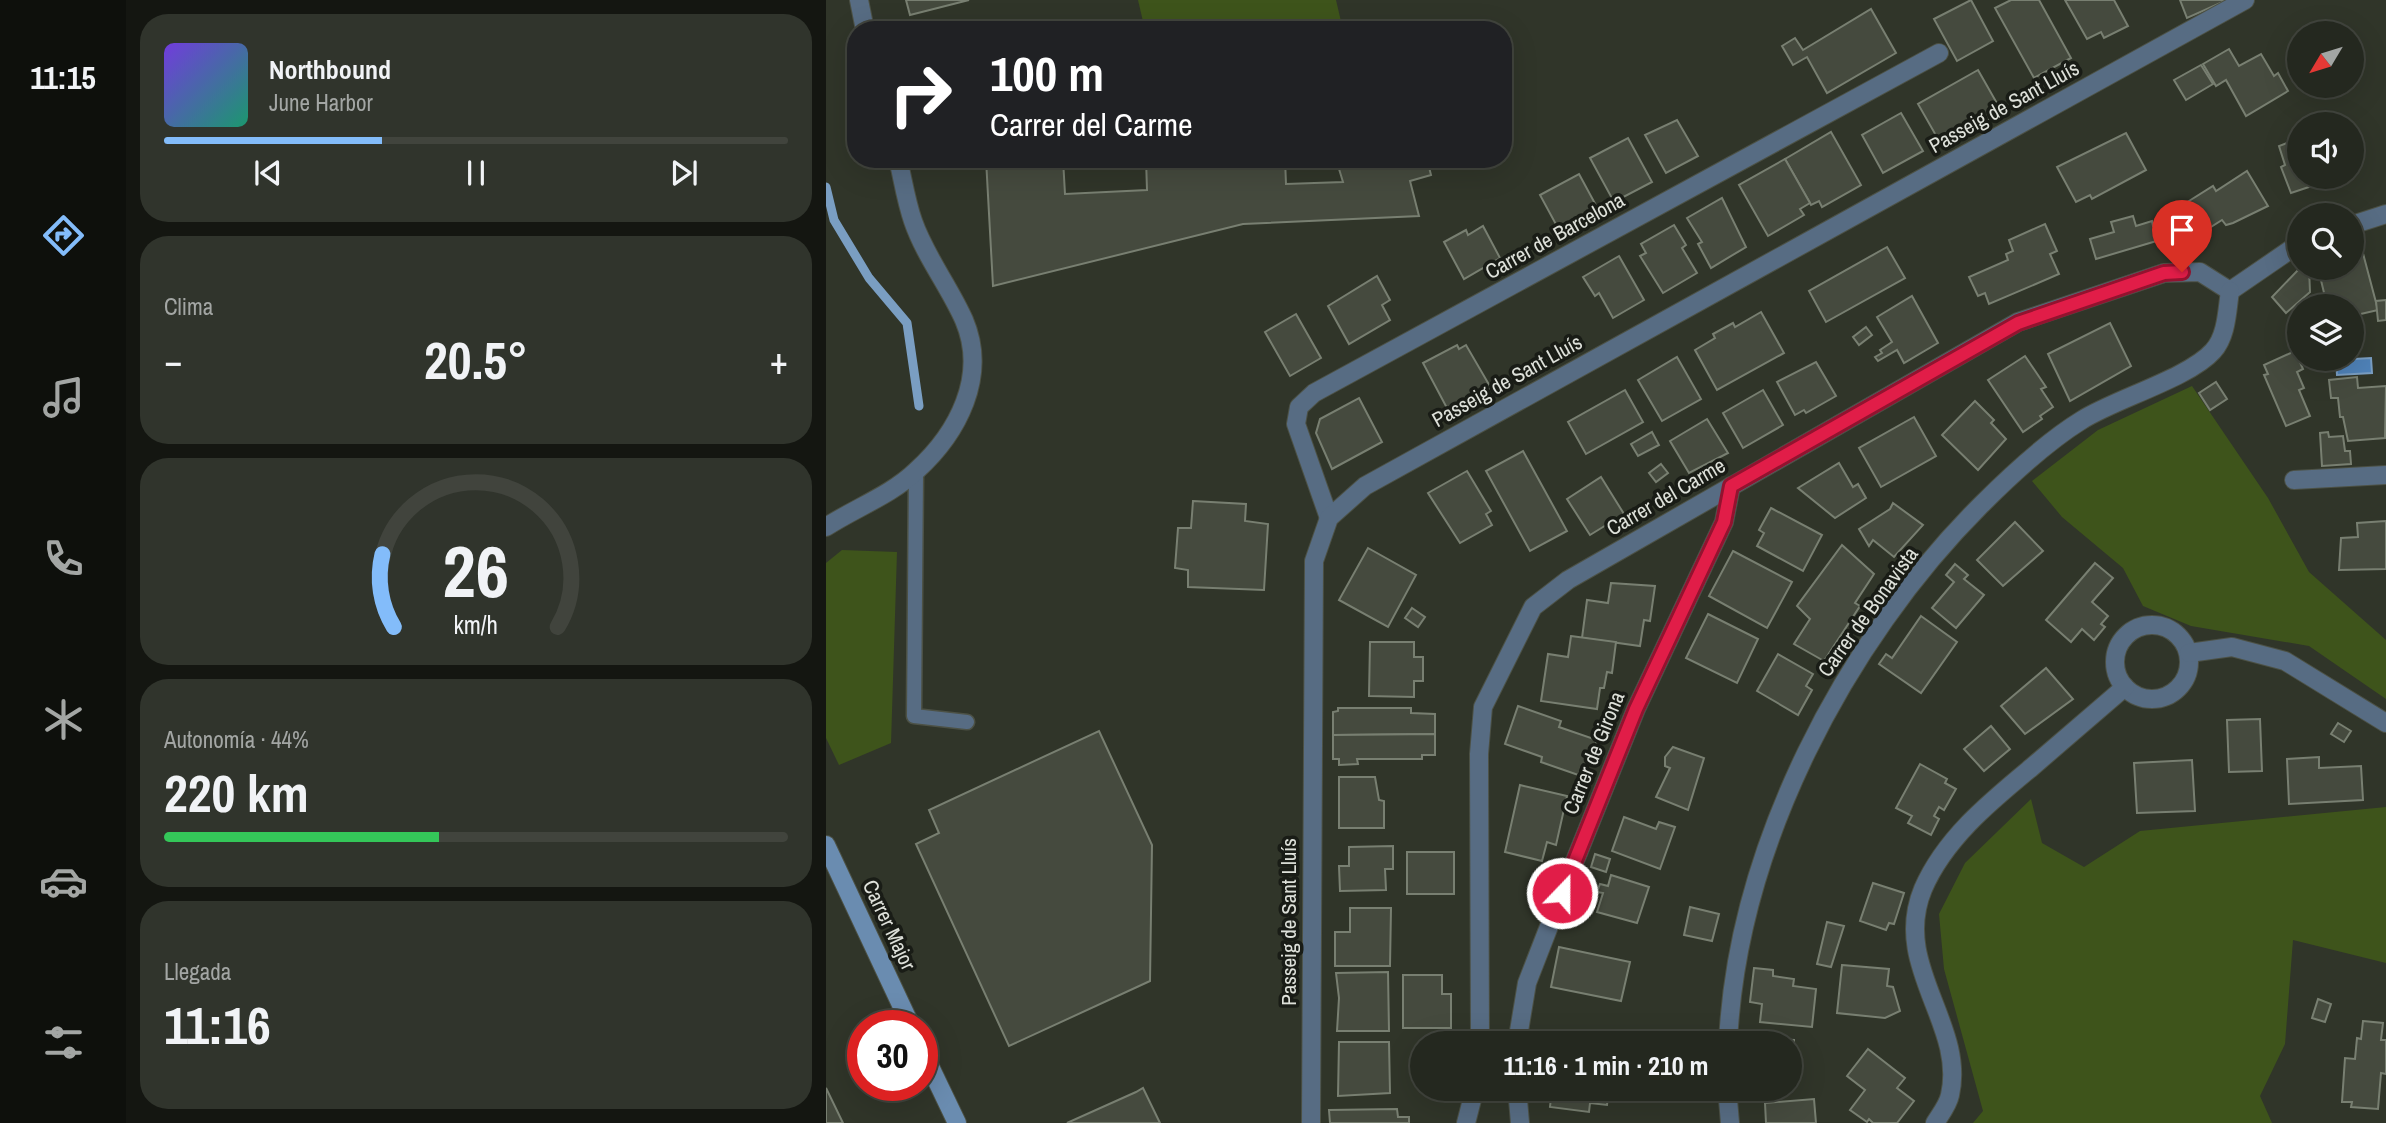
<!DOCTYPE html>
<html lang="es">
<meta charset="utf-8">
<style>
:root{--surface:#24281f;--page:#30342c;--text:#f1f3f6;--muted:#a3a6a4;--line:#41443d;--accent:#83bcfa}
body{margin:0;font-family:"Archivo Narrow",sans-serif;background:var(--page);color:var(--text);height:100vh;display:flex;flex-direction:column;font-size:26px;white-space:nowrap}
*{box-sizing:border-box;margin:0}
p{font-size:23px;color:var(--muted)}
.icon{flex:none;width:38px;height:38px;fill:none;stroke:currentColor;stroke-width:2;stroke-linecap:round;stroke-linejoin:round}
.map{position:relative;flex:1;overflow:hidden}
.details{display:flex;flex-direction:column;gap:14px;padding:14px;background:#141611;width:700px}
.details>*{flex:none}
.guide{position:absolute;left:21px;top:21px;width:665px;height:147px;border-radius:28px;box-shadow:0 7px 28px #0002,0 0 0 2px var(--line);background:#202124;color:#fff;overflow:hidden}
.needle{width:46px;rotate:232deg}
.buttons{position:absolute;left:1461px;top:21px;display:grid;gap:14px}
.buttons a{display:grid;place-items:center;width:77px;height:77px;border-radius:50%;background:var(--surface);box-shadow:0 7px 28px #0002,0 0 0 2px var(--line);font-size:35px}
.speed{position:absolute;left:21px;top:1010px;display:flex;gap:14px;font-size:35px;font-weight:700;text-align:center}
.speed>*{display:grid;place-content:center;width:91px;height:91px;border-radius:50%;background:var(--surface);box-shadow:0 7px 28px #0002,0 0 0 2px var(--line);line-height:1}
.speed .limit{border:10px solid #d22;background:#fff;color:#111}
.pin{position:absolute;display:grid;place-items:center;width:60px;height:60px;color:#fff;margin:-72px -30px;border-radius:50% 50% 50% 0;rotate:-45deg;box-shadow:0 0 7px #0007}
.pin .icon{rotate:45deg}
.me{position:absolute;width:77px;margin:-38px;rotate:22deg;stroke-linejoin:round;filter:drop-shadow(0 0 5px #0008)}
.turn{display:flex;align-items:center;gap:24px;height:147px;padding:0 28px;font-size:32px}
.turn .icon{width:91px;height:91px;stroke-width:2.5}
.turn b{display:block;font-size:49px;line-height:60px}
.big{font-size:52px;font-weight:700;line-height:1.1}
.details .card{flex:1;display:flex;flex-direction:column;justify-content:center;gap:10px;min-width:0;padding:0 24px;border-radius:28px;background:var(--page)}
.details .dial{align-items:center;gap:0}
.dial svg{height:182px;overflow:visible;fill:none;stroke:var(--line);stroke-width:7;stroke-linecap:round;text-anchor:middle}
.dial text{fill:var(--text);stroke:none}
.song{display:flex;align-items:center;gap:21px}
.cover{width:84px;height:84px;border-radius:10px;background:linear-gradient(135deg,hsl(260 70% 55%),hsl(160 70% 35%))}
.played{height:7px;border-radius:4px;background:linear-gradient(90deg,var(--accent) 35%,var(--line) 35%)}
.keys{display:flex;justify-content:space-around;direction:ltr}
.heat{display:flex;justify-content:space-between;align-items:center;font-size:38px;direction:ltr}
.charge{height:10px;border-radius:5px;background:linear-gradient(90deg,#34c759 44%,var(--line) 0)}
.trip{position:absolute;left:584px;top:1031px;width:392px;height:70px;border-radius:35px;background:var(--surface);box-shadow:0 7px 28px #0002,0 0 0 2px var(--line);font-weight:700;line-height:70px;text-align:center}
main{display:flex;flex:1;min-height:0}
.tabs{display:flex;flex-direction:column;width:126px;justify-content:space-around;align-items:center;background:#0e100c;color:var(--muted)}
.tabs .icon{width:49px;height:49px}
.tabs .on{color:var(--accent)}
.tabs b{font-size:32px;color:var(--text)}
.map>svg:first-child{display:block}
</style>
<main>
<nav class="tabs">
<b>11:15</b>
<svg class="icon on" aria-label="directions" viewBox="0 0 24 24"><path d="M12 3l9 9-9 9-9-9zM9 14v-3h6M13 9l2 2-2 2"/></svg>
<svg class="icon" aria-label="music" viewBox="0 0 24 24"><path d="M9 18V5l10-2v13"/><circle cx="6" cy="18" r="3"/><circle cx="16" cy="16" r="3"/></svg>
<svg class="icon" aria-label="phone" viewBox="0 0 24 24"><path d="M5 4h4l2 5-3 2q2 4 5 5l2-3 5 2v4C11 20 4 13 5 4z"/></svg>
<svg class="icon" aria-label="climate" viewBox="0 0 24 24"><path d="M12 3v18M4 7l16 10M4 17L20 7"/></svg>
<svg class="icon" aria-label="car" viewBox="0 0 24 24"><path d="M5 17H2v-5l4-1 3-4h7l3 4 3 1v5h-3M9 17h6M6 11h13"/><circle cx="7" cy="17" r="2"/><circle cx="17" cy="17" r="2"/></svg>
<svg class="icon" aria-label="filters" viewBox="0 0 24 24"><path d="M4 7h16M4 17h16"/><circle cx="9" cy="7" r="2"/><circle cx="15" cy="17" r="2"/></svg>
</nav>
<section class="details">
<div class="card">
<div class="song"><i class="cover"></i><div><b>Northbound</b><p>June Harbor</p></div></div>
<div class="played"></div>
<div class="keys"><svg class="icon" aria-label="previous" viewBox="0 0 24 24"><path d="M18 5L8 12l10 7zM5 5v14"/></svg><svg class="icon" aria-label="pause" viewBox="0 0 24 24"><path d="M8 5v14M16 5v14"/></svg><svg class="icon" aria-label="next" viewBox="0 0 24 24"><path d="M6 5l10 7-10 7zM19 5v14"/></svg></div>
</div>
<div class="card"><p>Clima</p>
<div class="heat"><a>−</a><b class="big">20.5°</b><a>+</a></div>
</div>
<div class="card dial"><svg viewBox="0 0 100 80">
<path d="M14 69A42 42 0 1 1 86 69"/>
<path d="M14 69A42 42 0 0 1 9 37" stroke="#83bcfa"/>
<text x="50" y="56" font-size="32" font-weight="700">26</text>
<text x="50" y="72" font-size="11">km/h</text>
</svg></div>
<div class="card"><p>Autonomía · 44%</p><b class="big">220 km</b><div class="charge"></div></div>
<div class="card"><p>Llegada</p><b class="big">11:16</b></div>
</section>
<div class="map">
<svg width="1560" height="1123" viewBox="0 0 1560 1123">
<rect width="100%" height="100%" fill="#303529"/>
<g fill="#3e541b">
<polygon points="312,0 510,0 517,30 319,30"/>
<polygon points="1366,386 1442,498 1483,572 1560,640 1560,699 1483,646 1365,626 1317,606 1297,568 1236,517 1206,481 1272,430"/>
<polygon points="16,550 71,552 65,743 13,765 0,738 0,563"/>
<polygon points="1205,799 1216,843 1258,867 1314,831 1560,807 1560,963 1467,940 1459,1044 1434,1096 1446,1123 1147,1123 1157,1111 1118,969 1113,914 1139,863"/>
</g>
<polygon fill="#4f82b8" stroke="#7a9ec2" stroke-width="2" points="1545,358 1546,373 1511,375 1510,360"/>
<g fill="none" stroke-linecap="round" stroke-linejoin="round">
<polyline stroke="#7a9ec2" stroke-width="9" points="0,187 8,220 43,278 81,323 93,406"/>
</g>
<g fill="#454a3e" stroke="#787f71" stroke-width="2">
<polygon points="80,0 143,0 84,15"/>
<polygon points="1145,0 1167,41 1131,61 1108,19"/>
<polygon points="1185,0 1213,0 1245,58 1208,78 1169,8"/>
<polygon points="1239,0 1288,0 1302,26 1278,38 1275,32 1261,39"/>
<polygon points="1354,0 1399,0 1399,1 1361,18"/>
<polygon points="1045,9 1070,53 1001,93 981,57 967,65 956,46 969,38 977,50"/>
<polygon points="230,22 231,30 152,30 152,25"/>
<polygon points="1403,49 1413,66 1435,54 1448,76 1452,73 1462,91 1420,116 1400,80 1390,86 1377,64"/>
<polygon points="1375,65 1387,84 1360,100 1348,80"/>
<polygon points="1152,70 1176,112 1116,146 1092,104"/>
<polygon points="1075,113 1097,151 1057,173 1036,135"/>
<polygon points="851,120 872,156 840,173 819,135"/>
<polygon points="1005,132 1035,185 996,207 993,201 985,205 959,159"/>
<polygon points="1300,133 1320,170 1266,199 1264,195 1250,202 1231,167"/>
<polygon points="802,138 826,182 788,202 764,158"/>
<polygon points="1474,138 1474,177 1513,177 1465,193 1455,167 1459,165 1453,146"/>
<polygon points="160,159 237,159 239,194 321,190 320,159 459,159 460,184 517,182 510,159 601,159 605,175 584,181 593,216 417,224 167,286"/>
<polygon points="959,159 984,203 974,209 978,215 942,236 913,185"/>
<polygon points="1421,171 1442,206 1407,223 1400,225 1396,220 1380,230 1363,201 1387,186 1390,191"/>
<polygon points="753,174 772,209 733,230 714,195"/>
<polygon points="896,198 920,247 885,268 872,244 876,242 861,218"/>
<polygon points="1307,216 1310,226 1326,221 1327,226 1350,220 1354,234 1270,259 1264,239 1288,232 1285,222"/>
<polygon points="1219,224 1231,251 1224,254 1233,274 1163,304 1159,293 1152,296 1143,277 1182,260 1180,254 1187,251 1183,240"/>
<polygon points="848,225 860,245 856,248 871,273 837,293 814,256 820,253 815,244"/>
<polygon points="657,226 674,258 638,279 618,242 640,230 642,235"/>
<polygon points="1534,242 1552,310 1526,316 1526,306 1501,305 1492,268 1526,268 1526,244"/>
<polygon points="1061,247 1079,278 1000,322 983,291"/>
<polygon points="793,256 818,300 787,318 773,293 769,296 757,277"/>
<polygon points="1474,268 1483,268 1484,292 1460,313 1446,297"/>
<polygon points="551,276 564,300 556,305 564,320 523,344 502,306"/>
<polygon points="1086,296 1112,343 1078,363 1071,350 1052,361 1049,357 1056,353 1054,350 1066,342 1051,317"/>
<polygon points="1560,300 1560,320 1552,321 1550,301"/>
<polygon points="935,312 958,353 891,390 869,350 889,338 887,334 907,323 909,327"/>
<polygon points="470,314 495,358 464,376 439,332"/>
<polygon points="1284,323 1305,366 1244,401 1222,354"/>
<polygon points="1040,327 1046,335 1033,345 1027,337"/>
<polygon points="631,345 633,349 640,345 665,388 622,410 597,363"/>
<polygon points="1469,351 1477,369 1471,372 1478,388 1473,390 1484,416 1460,426 1438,375 1442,374 1438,365"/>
<polygon points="1199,356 1220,387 1215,389 1227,407 1214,416 1216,419 1197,432 1162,380"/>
<polygon points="851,357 875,399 836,421 812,380"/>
<polygon points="990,362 1010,396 980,413 978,410 969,415 951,382"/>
<polygon points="1531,377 1532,388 1560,386 1559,438 1522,441 1517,417 1514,417 1512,398 1505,398 1503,380"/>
<polygon points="1390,382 1401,399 1384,410 1373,393"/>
<polygon points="799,390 817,422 760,454 742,422"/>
<polygon points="937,390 957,425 917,448 897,413"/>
<polygon points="533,398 556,442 506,469 490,433 494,419"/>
<polygon points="1149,401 1168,420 1165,423 1180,439 1152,470 1116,435"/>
<polygon points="1088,417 1110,456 1055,487 1033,448"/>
<polygon points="881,419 902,453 863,473 844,441"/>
<polygon points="826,432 833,445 812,456 805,444"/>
<polygon points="1502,432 1503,437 1517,436 1519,451 1524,451 1525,464 1496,466 1494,433"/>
<polygon points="697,451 741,531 704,551 660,471"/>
<polygon points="1013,463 1027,487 1032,484 1040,498 1009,518 972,488"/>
<polygon points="835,464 842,473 830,482 823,473"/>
<polygon points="641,471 665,511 660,514 666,525 634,543 602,493"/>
<polygon points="775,477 798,514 764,535 741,499"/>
<polygon points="367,501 420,504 419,521 442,524 438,590 362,587 362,570 349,568 352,528 365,528"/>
<polygon points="1067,503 1097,525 1068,557 1047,540 1043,546 1033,529 1064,509"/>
<polygon points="945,508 996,535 977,571 931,546 938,533 933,530"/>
<polygon points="1560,521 1560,569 1513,570 1515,538 1532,537 1531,523"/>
<polygon points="1189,522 1217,551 1177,586 1151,560"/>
<polygon points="1016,545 1048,574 1029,603 1034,606 998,661 968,644 984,619 971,606"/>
<polygon points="542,548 590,575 562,627 513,600"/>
<polygon points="907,551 966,582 941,628 883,596"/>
<polygon points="1269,563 1287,578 1266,602 1282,616 1275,624 1279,627 1268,640 1256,629 1245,642 1220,620"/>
<polygon points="1129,564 1142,575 1138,579 1158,595 1130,628 1106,608 1128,582 1120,575"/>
<polygon points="785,583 829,586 824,621 818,620 814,646 756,638 761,600 782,603"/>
<polygon points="586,608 599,617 592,627 579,618"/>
<polygon points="882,614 932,639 911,683 860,658"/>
<polygon points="1095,616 1131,642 1095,693 1053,664 1060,654 1066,658"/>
<polygon points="745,636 790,642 786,673 781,672 778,688 774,688 771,709 715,701 722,654 742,657"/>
<polygon points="544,642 588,642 588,657 597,657 597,681 588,681 588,697 543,696"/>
<polygon points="952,654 987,674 980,686 986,690 972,715 931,691"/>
<polygon points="1220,668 1247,699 1199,734 1175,706"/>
<polygon points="692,706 735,721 733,727 771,740 758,777 715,762 716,757 679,744"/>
<polygon points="512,708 585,708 585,713 609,714 609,734 507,735 507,712 512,711"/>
<polygon points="1434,719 1436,771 1403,772 1401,720"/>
<polygon points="1512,723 1525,731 1518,742 1505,734"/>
<polygon points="1165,726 1184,749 1158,771 1138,749"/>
<polygon points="273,731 326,845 324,981 183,1046 90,844 113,833 103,810"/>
<polygon points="609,734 609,755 596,755 596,759 531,759 532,764 513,765 513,759 507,759 507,735"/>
<polygon points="847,747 878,758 862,810 830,797 844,768 839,766 839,757"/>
<polygon points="1493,757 1493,768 1535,766 1537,800 1463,804 1461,759"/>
<polygon points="1366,760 1369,811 1311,813 1308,763"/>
<polygon points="1094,764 1121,779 1119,783 1130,789 1118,810 1113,807 1108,816 1113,819 1105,835 1082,823 1086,816 1070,808"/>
<polygon points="513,777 549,777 553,800 558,801 558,828 513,828"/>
<polygon points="694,785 741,796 730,845 721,842 716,861 679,852"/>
<polygon points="798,817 830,829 833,822 849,827 834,869 786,851"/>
<polygon points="567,846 567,869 559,869 560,890 514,891 513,866 523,866 523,847"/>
<rect x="581" y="852" width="47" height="42"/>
<polygon points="769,854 784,859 780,872 765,867"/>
<polygon points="785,875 823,887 811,923 771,912 777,893 771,892 774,884 782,886"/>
<polygon points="1047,883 1078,893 1068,924 1063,923 1060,930 1034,921"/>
<polygon points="864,907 893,914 886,941 858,935"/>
<polygon points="524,908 565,908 564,966 509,966 509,932 524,932"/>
<polygon points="1001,922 1018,926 1005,967 991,964"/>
<polygon points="733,947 804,962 795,1001 725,987"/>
<polygon points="1016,965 1063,969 1061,986 1067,987 1074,1011 1059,1018 1011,1013"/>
<polygon points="928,968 947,970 947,976 968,979 967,986 990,989 986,1027 934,1022 936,1004 924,1002"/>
<polygon points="562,972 563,1031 511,1031 513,998 510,973"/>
<polygon points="577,975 616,975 616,994 625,994 625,1028 577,1028"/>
<polygon points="1492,999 1505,1004 1499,1022 1486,1018"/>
<polygon points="1537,1021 1557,1023 1555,1040 1560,1040 1560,1074 1555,1073 1552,1109 1525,1107 1526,1102 1516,1102 1519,1058 1529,1059 1531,1038 1535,1039"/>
<polygon points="930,1038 968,1040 966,1087 964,1043 930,1043"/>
<polygon points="513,1042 563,1042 564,1093 512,1096"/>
<polygon points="1042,1049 1079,1078 1071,1088 1088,1101 1071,1123 1047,1123 1043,1119 1041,1122 1024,1110 1039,1090 1021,1076"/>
<polygon points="0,1088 17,1123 0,1123"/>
<polygon points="317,1088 334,1123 241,1123 310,1092"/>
<polygon points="726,1088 783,1088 781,1105 764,1103 763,1112 724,1107"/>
<polygon points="988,1099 990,1123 940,1123 939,1103"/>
<polygon points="571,1109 572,1117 583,1117 583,1123 504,1123 503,1110"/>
</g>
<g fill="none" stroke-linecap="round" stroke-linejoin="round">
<g stroke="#4c5145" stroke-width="17">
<polyline id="lane" points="90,472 88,716 141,722"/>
</g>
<g stroke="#4c5145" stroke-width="20">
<g id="street">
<polyline points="33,0 39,30"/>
<polyline points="1526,225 1560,214"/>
<polyline points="1404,291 1474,243"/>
<polyline points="1468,480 1560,475"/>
<polyline points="503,518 470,424 473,407 488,393 1113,53"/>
<path d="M0 527C29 508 65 495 90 471 132 433 162 376 138 320 123 286 99 256 87 221 80 201 77 180 72 159"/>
<circle cx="1326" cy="662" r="37"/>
<polyline points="1363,653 1406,647 1459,661 1560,723"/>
<polyline points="654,1043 653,754 657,707 707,607 742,580 1192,322 1338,273 1374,272 1404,291"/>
<polyline points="691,1043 701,983 736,893 810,709 898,522 905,486"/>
<path d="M902 1043C911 848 1018 642 1155 505 1185 475 1220 442 1256 420 1289 399 1363 378 1387 351 1401 336 1401 310 1404 291"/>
<polyline points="691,1088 694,1123"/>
<polyline points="901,1088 904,1123"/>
<polyline points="485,1123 488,561 503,518 539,486 1419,0"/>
<polyline points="640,1123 649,1088"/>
<path d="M1109 1123C1114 1115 1122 1105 1124 1095 1140 1024 1065 966 1097 889 1119 838 1165 801 1206 767 1237 740 1268 714 1299 687"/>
</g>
</g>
<g stroke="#4c5145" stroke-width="20">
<g id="secondary">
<polyline points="0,845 85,1026"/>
<polyline points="96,1050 131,1123"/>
</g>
</g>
<use href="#lane" stroke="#576c83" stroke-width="14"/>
<use href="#street" stroke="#576c83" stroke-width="18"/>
<use href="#secondary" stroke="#6a8cb0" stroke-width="18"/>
</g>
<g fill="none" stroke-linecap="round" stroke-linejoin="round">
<g stroke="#92132f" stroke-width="18">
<polyline id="route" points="736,893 810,709 898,522 905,486 1192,323 1338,273 1356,272"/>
</g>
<use href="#route" stroke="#e11d48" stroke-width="12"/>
</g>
<g text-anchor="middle" stroke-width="7" stroke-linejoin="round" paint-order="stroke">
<g font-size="21" fill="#dee1da" stroke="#191c16">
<text transform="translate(1178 107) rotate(-29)" y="7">Passeig de Sant Lluís</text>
<text transform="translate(729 236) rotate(-29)" y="7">Carrer de Barcelona</text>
<text transform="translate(681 381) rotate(-29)" y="7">Passeig de Sant Lluís</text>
<text transform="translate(840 497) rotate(-30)" y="7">Carrer del Carme</text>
<text transform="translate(1042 612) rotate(-54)" y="7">Carrer de Bonavista</text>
<text transform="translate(768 753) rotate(-68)" y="7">Carrer de Girona</text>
<text transform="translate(463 922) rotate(-90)" y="7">Passeig de Sant Lluís</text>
<text transform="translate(63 925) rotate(65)" y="7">Carrer Major</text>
</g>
</g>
</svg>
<div class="buttons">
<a><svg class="needle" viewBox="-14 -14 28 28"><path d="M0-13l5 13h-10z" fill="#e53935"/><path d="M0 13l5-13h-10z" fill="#a3a6a4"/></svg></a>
<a><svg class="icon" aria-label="sound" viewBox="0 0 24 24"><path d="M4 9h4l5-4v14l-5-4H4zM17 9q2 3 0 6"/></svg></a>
<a><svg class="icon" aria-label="search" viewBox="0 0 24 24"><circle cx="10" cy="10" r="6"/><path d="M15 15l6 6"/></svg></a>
<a><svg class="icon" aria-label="layers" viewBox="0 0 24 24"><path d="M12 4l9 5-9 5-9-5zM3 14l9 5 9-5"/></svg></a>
</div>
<div class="speed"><div class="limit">30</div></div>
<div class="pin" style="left:1356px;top:272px;background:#d93025"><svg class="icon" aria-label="arrive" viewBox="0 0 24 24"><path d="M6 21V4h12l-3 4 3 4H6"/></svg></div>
<svg class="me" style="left:736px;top:893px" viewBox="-20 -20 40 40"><circle r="17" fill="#e11d48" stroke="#fff" stroke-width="3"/><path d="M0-11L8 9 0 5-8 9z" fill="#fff"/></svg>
<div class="trip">11:16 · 1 min · 210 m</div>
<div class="guide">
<div class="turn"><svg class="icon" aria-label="right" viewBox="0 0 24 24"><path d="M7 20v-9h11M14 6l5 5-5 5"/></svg><div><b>100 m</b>Carrer del Carme</div></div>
</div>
</div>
</main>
